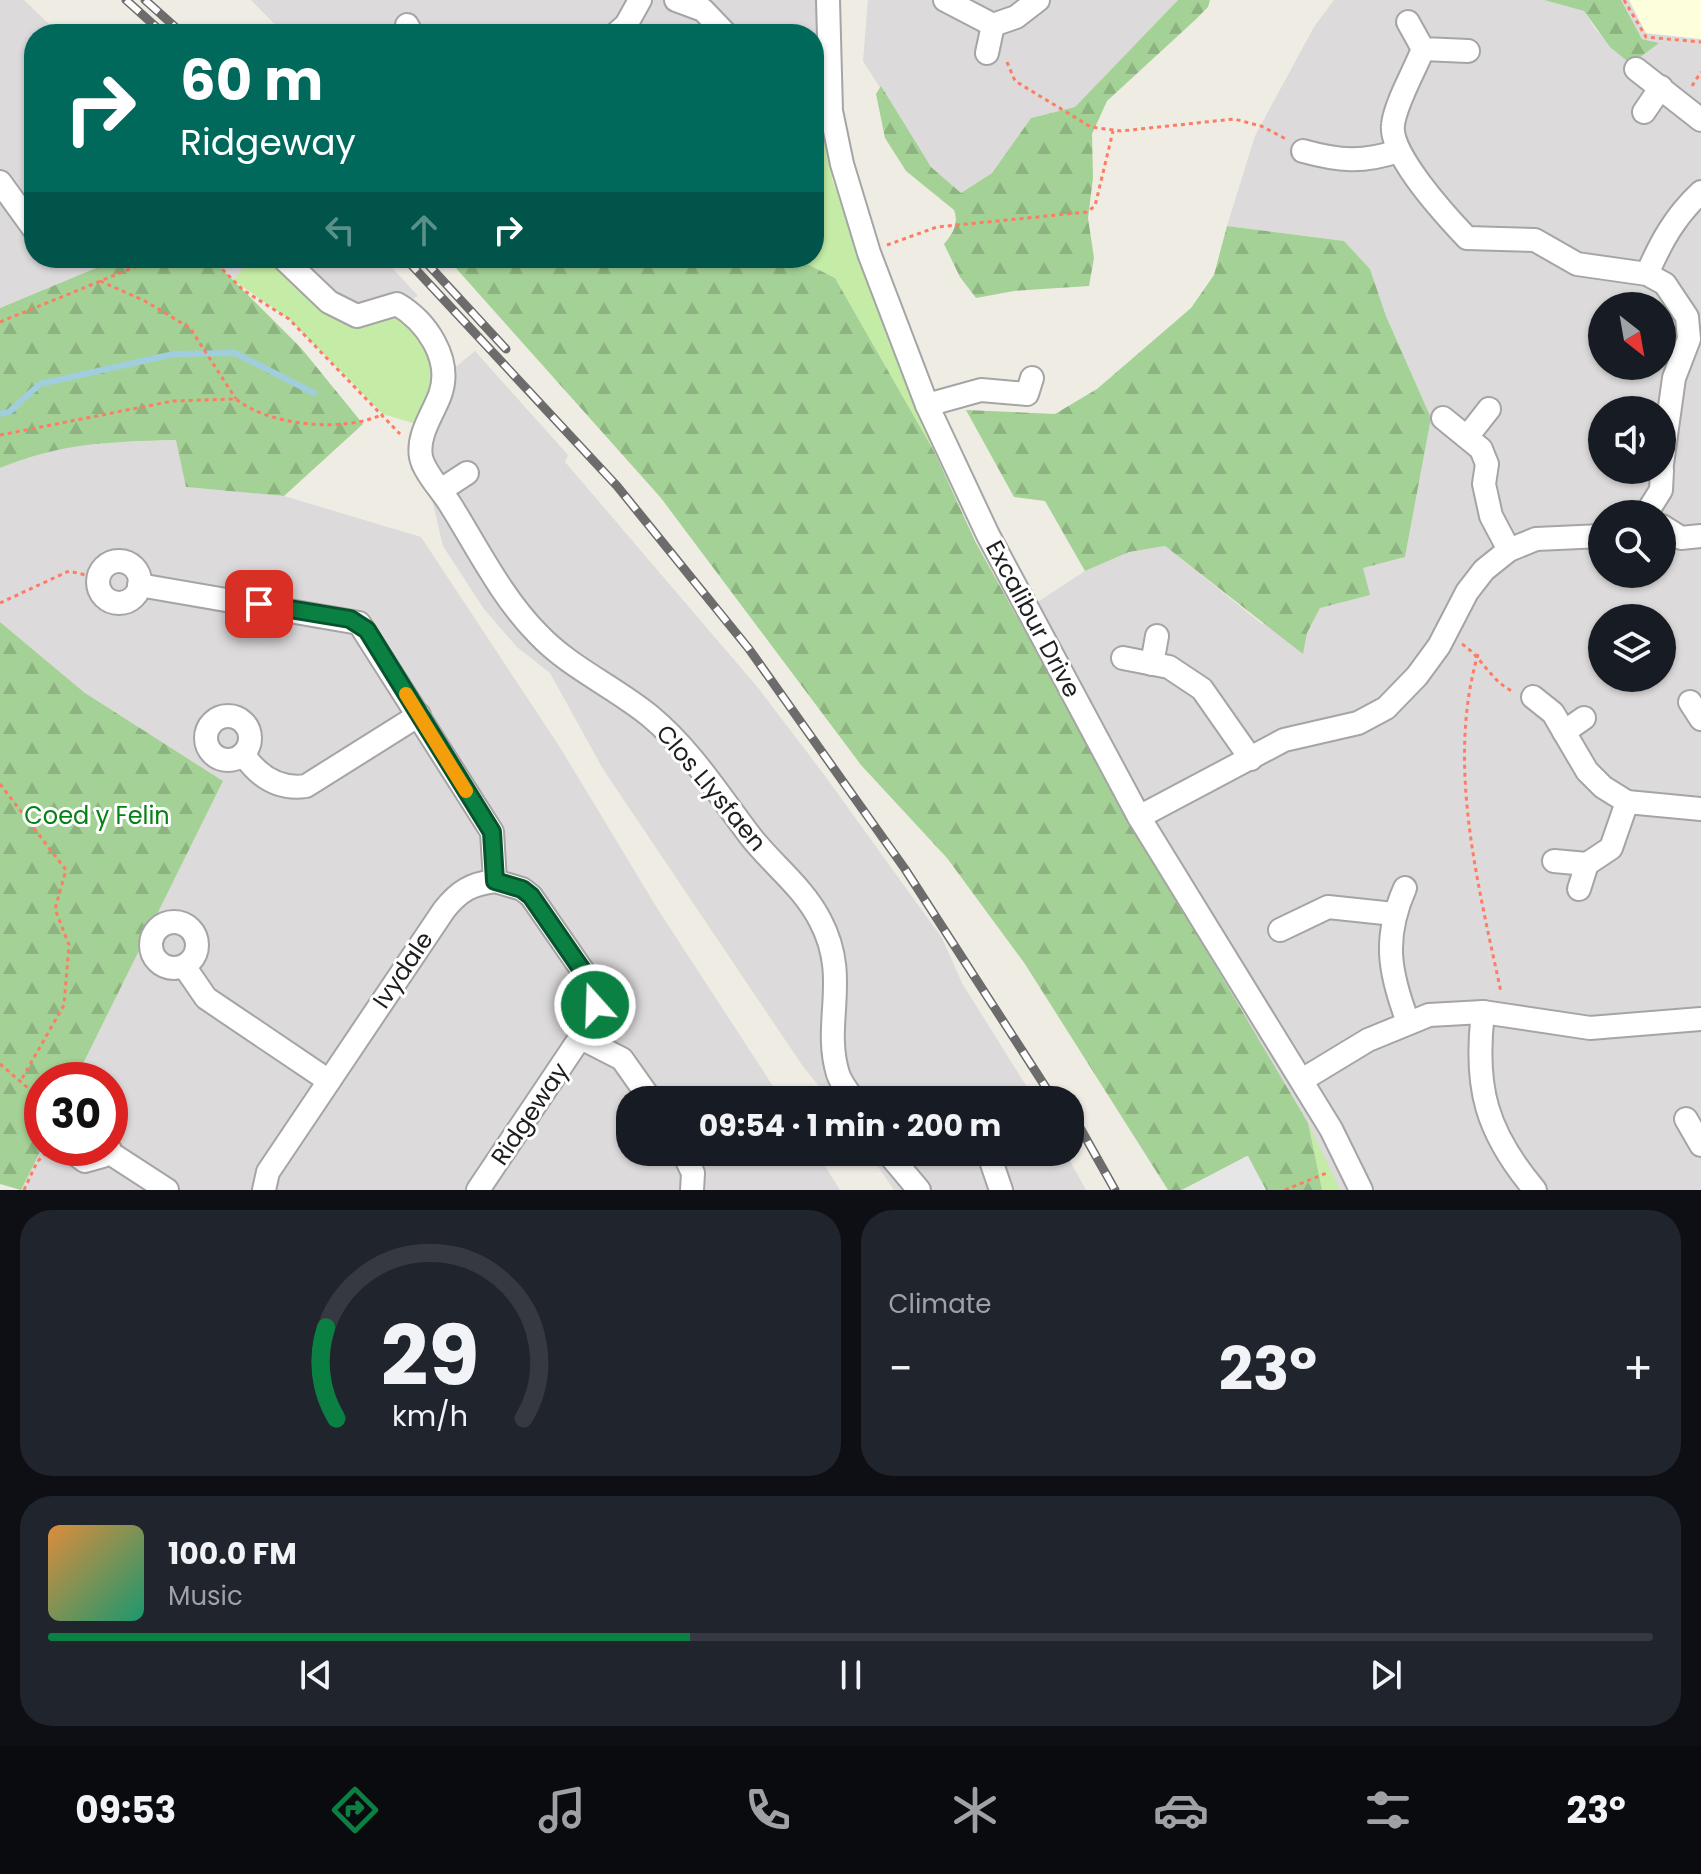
<!DOCTYPE html>
<meta charset="utf-8">
<style>
:root{--surface:#171b24;--page:#20242c;--text:#f1f3f6;--muted:#9ea1a6;--line:#363941;--accent:#0b8043}
body{margin:0;font-family:Poppins,sans-serif;background:var(--page);color:var(--text);height:100vh;display:flex;flex-direction:column;font-size:30px;white-space:nowrap}
*{box-sizing:border-box;margin:0}
p{font-size:26px;color:var(--muted)}
.icon{flex:none;width:44px;height:44px;fill:none;stroke:currentColor;stroke-width:2;stroke-linecap:round;stroke-linejoin:round}
.map{position:relative;height:1190px;overflow:hidden}
.drawer{display:flex;flex-direction:column;gap:20px;padding:20px;background:#0d0f14;flex:1}
.drawer>*{flex:none}
.guide{position:absolute;left:24px;top:24px;width:800px;height:244px;border-radius:32px;box-shadow:0 2px 6px #0004;background:#00695c;color:#fff;overflow:hidden}
.needle{width:52px;rotate:149deg}
.controls{position:absolute;left:1588px;top:292px;display:grid;gap:16px}
.controls a{display:grid;place-items:center;width:88px;height:88px;border-radius:50%;background:var(--surface);box-shadow:0 2px 6px #0004;font-size:40px}
.speed{position:absolute;left:24px;top:1062px;display:flex;gap:16px;font-size:40px;font-weight:700;text-align:center}
.speed>*{display:grid;place-content:center;width:104px;height:104px;border-radius:50%;background:var(--surface);box-shadow:0 2px 6px #0004;line-height:1}
.speed .limit{border:12px solid #d22;background:#fff;color:#111}
.pin{position:absolute;display:grid;place-items:center;width:68px;height:68px;color:#fff;margin:-34px;border-radius:16px;box-shadow:0 4px 12px #0006}
.me{position:absolute;width:88px;margin:-44px;rotate:340deg;stroke-linejoin:round;filter:drop-shadow(0 0 6px #0008)}
.turn{display:flex;align-items:center;gap:28px;height:168px;padding:0 24px;font-size:36px}
.turn .icon{width:104px;height:104px;stroke-width:2.5}
.turn b{display:block;font-size:56px;line-height:68px}
.lanes{display:flex;align-items:center;height:76px;padding:0 24px;background:#0003;justify-content:center;gap:40px;direction:ltr}
.lanes .off{opacity:.35}
.big{font-size:60px;font-weight:700;line-height:1.1}
.drawer .tile{flex:1;display:flex;flex-direction:column;justify-content:center;gap:12px;min-width:0;padding:0 28px;border-radius:32px;background:var(--page)}
.drawer .dial{align-items:center;gap:0}
.dial svg{height:208px;overflow:visible;fill:none;stroke:var(--line);stroke-width:7;stroke-linecap:round;text-anchor:middle}
.dial text{fill:var(--text);stroke:none}
.song{display:flex;align-items:center;gap:24px}
.cover{width:96px;height:96px;border-radius:12px;background:linear-gradient(135deg,hsl(30 70% 55%),hsl(160 70% 35%))}
.played{height:8px;border-radius:4px;background:linear-gradient(90deg,var(--accent) 40%,var(--line) 40%)}
.keys{display:flex;justify-content:space-around;direction:ltr}
.heat{display:flex;justify-content:space-between;align-items:center;font-size:44px;direction:ltr}
.drawer .tiles{flex:1;display:grid;gap:20px;grid-template-columns:1fr 1fr}
.tile:last-child{grid-column:span 2}
.trip{position:absolute;left:616px;top:1086px;width:468px;height:80px;border-radius:32px;background:var(--surface);box-shadow:0 2px 6px #0004;font-weight:700;line-height:80px;text-align:center}
.dock{display:flex;height:128px;justify-content:space-around;align-items:center;background:#090b0e;color:var(--muted)}
.dock .icon{width:56px;height:56px}
.dock .on{color:var(--accent)}
.dock b{font-size:36px;color:var(--text)}
.map>svg:first-child{display:block}
</style>
<div class="map">
<svg width="1701" height="1190" viewBox="0 0 1701 1190">
<defs>
<pattern id="forest-firs" width="22" height="20" patternUnits="userSpaceOnUse" patternTransform="scale(2)"><rect width="22" height="20" fill="#a4d195"/><path d="M5 1l3.5 6h-7zM16 11l3.5 6h-7z" fill="#8db380"/></pattern>
</defs>
<rect width="100%" height="100%" fill="#efece3"/>
<g fill="#dcdada" fill-rule="evenodd">
<polygon points="0,0 24,0 59,34 34,34 34,258 120,258 0,308"/>
<polygon points="251,0 816,0 816,124 822,141 814,146 814,34 284,34"/>
<polygon points="868,0 1178,0 1075,107 1031,118 992,173 961,193 931,167 863,61"/>
<path d="M1334 0H1544L1584 11 1595 29 1631 64 1658 43 1642 39 1621 0H1629L1646 33 1701 39V1190H1266L1151 983 960 653 1085 571 1129 552 1165 546 1262 624 1307 633 1320 608 1369 595 1363 568 1405 557 1431 418 1386 316 1370 269 1344 241 1227 226 1255 136 1314 27ZM1602 306H1662V366H1602ZM1602 410H1662V470H1602ZM1602 514H1662V574H1602ZM1602 618H1662V678H1602Z"/>
<polygon points="211,258 256,258 233,280"/>
<polygon points="272,258 383,258 418,296 362,323"/>
<polygon points="475,351 568,455 565,462 759,689 825,776 942,938 962,983 1035,1100 830,1100 802,1065 603,769 550,673 517,647 484,609 443,546 431,495 410,469 416,424 434,385"/>
<polygon points="177,440 186,487 284,496 421,537 561,749 657,908 782,1100 630,1100 630,1152 816,1152 840,1190 21,1190 42,1148 110,1148 110,1080 75,1080 223,781 85,693 0,622 0,468 41,452 86,443"/>
<polygon points="868,1152 1065,1152 1086,1190 894,1190"/>
</g>
<polygon fill="#fdffdc" points="1629,0 1701,0 1701,39 1646,33"/>
<g fill="#c5eca6">
<polygon points="831,136 832,179 935,453 835,278 795,258 814,258 814,146"/>
<polygon points="252,259 282,264 357,316 397,304 432,337 434,385 416,424 383,414 289,319 233,280"/>
<polygon points="1308,1123 1340,1190 1322,1190"/>
</g>
<g fill="url(#forest-firs)">
<path d="M1178 0H1210L1208 7 1194 21 1107 101 1092 134 1093 178 1088 218 1094 258 1089 286 1014 291 976 298 960 277 944 244C953 233 959 224 954 210L906 171 885 138 876 94 881 86 931 167 961 193 992 173 1031 118 1075 107Z"/>
<polygon points="1544,0 1621,0 1642,39 1659,43 1631,64 1610,47 1584,11"/>
<polygon points="1227,226 1344,241 1370,269 1386,316 1431,418 1405,557 1363,568 1370,595 1320,608 1307,633 1303,654 1165,546 1129,552 1085,571 1045,501 1014,497 966,410 1055,414 1097,389 1191,308 1214,275"/>
<path d="M120 258H211L301 348 363 424 284 496 186 487 176 440C109 442 63 442 0 468V308Z"/>
<polygon points="447,258 795,258 835,278 935,453 975,541 1130,821 1308,1123 1322,1190 1266,1190 1247,1156 1182,1190 1168,1190 1025,964 947,858 861,765 661,498"/>
<polygon points="0,622 85,693 223,781 75,1080 42,1080 42,1148 21,1190 0,1184"/>
</g>
<polygon fill="#e6e6e6" points="1248,1156 1266,1190 1182,1190"/>
<g fill="none" stroke-linecap="round" stroke-linejoin="round">
<polyline stroke="#a1cedf" stroke-width="6" points="0,414 9,412 40,384 174,354 235,353 314,393"/>
<g stroke="#a5a5a5" stroke-width="26">
<g id="minor">
<polyline points="676,0 703,10 726,34"/>
<polyline points="828,0 831,111 842,164 869,253 927,405 988,535 1139,817 1331,1129 1361,1190"/>
<polyline points="945,0 993,25 1016,17 1038,0"/>
<polyline points="1408,22 1423,49 1468,51"/>
<polyline points="407,25 412,34"/>
<polyline points="616,34 626,25 640,0"/>
<path d="M1423 49C1415 70 1395 104 1393 125 1389 154 1447 217 1467 238L1535 240 1577 264 1647 274 1665 284 1687 317 1689 339 1674 378 1662 464"/>
<polyline points="987,53 993,25"/>
<polyline points="1636,69 1701,120"/>
<polyline points="1644,112 1661,87"/>
<path d="M1303 151C1339 161 1363 163 1398 151"/>
<polyline points="0,182 34,229"/>
<path d="M283 258 329 302 357 316 397 304C426 321 453 359 440 395 433 414 417 435 421 457 424 472 442 491 450 504 477 547 502 598 538 634 570 668 615 687 650 716 691 750 719 795 751 837 773 865 803 887 820 920 851 978 822 1022 838 1074 841 1083 848 1092 854 1100"/>
<path d="M1647 274C1661 242 1675 216 1701 192"/>
<polyline points="927,405 981,390 1027,394 1032,378"/>
<polyline points="1443,418 1481,449 1487,464 1484,484 1491,516 1509,550"/>
<polyline points="1467,437 1489,409"/>
<polyline points="441,490 467,473"/>
<polyline points="1646,514 1661,490 1662,470"/>
<polyline points="1662,526 1681,538 1701,536"/>
<circle cx="119" cy="582" r="21"/>
<polyline points="139,585 359,623 492,832 495,881 522,889 531,896 589,980 595,1005 592,1020 478,1190"/>
<polyline points="1123,658 1169,667 1202,689 1251,759"/>
<polyline points="1152,664 1157,636"/>
<polyline points="1533,697 1553,713 1587,771 1603,787 1627,802 1701,809"/>
<polyline points="1690,702 1701,719"/>
<circle cx="228" cy="738" r="22"/>
<polyline points="1564,732 1584,718"/>
<path d="M243 754C258 776 278 790 306 786L419 715"/>
<polyline points="1139,817 1284,740 1358,723 1386,708 1417,676 1439,646 1467,592 1484,570 1509,550 1536,539 1602,536"/>
<polyline points="1554,861 1587,864 1611,848 1627,802"/>
<path d="M1405 888C1383 938 1389 972 1408 1022"/>
<polyline points="1579,889 1587,864"/>
<circle cx="174" cy="945" r="23"/>
<polyline points="1280,930 1328,907 1394,914"/>
<polyline points="184,966 206,998 329,1081"/>
<path d="M1483 1012C1474 1087 1486 1132 1535 1190"/>
<polyline points="581,1038 622,1059 651,1100"/>
<polyline points="1302,1080 1368,1040 1429,1015 1483,1012 1590,1028 1701,1019"/>
<polyline points="1686,1119 1701,1145"/>
<polyline points="67,1148 85,1161 103,1156 109,1148"/>
<polyline points="107,1151 167,1190"/>
<polyline points="683,1152 693,1173 692,1190"/>
<polyline points="887,1152 919,1190"/>
<polyline points="988,1152 1001,1190"/>
<path d="M264 1190 268 1172 444 910C459 891 471 884 495 881"/>
</g>
</g>
<g stroke="#ff7c64" stroke-width="3" stroke-dasharray="4 4" stroke-linecap="butt">
<polyline points="1624,0 1646,37 1701,42"/>
<polyline points="1007,62 1015,81 1091,127 1121,131 1234,119 1261,126 1288,140"/>
<polyline points="1692,86 1701,72"/>
<polyline points="887,245 937,227 1087,212 1095,206 1113,131"/>
<polyline points="74,258 98,267 130,258"/>
<polyline points="211,258 243,290 289,319 400,434"/>
<polyline points="100,281 145,301 190,328 236,399"/>
<polyline points="0,322 157,258"/>
<path d="M0 435 173 401 236 399C269 426 345 433 383 414"/>
<polyline points="0,603 69,571 98,578"/>
<path d="M1462 644C1483 658 1491 682 1514 692"/>
<path d="M1478 654C1446 763 1478 884 1501 992"/>
<polyline points="0,784 66,870 55,909 69,945 64,1005 20,1082"/>
<polyline points="0,1064 42,1100"/>
<polyline points="24,1190 37,1162 46,1153"/>
<polyline points="1285,1190 1329,1172"/>
</g>
<use href="#minor" stroke="#fff" stroke-width="22"/>
<g stroke="#6c6c6c" stroke-width="9">
<g id="rail">
<polyline points="126,0 164,34"/>
<polyline points="145,0 183,34"/>
<polyline points="405,258 617,486 749,649 905,869 1054,1100"/>
<polyline points="422,258 506,349"/>
<polyline points="1070,1110 1115,1190"/>
</g>
</g>
<use href="#rail" stroke="#fff" stroke-width="6" stroke-dasharray="18" stroke-linecap="butt"/>
</g>
<g fill="none" stroke-linecap="round" stroke-linejoin="round">
<g stroke="#07532c" stroke-width="20">
<polyline id="route" points="259,604 350,619 367,630 492,832 495,881 522,889 531,896 589,980 595,1005"/>
</g>
<use href="#route" stroke="#0b8043" stroke-width="14"/>
<polyline stroke="#f59e0b" stroke-width="14" points="406,694 466,791"/>
</g>
<g text-anchor="middle" stroke-width="6" stroke-linejoin="round" paint-order="stroke">
<g font-size="24" fill="#1e1e1e" stroke="#fff">
<text transform="translate(1033 619) rotate(62)" y="8">Excalibur Drive</text>
<text transform="translate(711 788) rotate(50)" y="8">Clos Llysfaen</text>
<text transform="translate(403 970) rotate(-56)" y="8">Ivydale</text>
<text transform="translate(530 1114) rotate(-56)" y="8">Ridgeway</text>
</g>
<g font-size="24" fill="#068116" stroke="#fff">
<text x="97" y="824">Coed y Felin</text>
</g>
</g>
</svg>
<div class="controls">
<a><svg class="needle" viewBox="-14 -14 28 28"><path d="M0-13l5 13h-10z" fill="#e53935"/><path d="M0 13l5-13h-10z" fill="#9ea1a6"/></svg></a>
<a><svg class="icon" aria-label="sound" viewBox="0 0 24 24"><path d="M4 9h4l5-4v14l-5-4H4zM17 9q2 3 0 6"/></svg></a>
<a><svg class="icon" aria-label="search" viewBox="0 0 24 24"><circle cx="10" cy="10" r="6"/><path d="M15 15l6 6"/></svg></a>
<a><svg class="icon" aria-label="layers" viewBox="0 0 24 24"><path d="M12 4l9 5-9 5-9-5zM3 14l9 5 9-5"/></svg></a>
</div>
<div class="speed"><div class="limit">30</div></div>
<div class="pin" style="left:259px;top:604px;background:#d93025"><svg class="icon" aria-label="arrive" viewBox="0 0 24 24"><path d="M6 21V4h12l-3 4 3 4H6"/></svg></div>
<svg class="me" style="left:595px;top:1005px" viewBox="-20 -20 40 40"><circle r="17" fill="#0b8043" stroke="#fff" stroke-width="3"/><path d="M0-11L8 9 0 5-8 9z" fill="#fff"/></svg>
<div class="trip">09:54 · 1 min · 200 m</div>
<div class="guide">
<div class="turn"><svg class="icon" aria-label="right" viewBox="0 0 24 24"><path d="M7 20v-9h11M14 6l5 5-5 5"/></svg><div><b>60 m</b>Ridgeway</div></div>
<div class="lanes"><svg class="icon off" aria-label="left" viewBox="0 0 24 24"><path d="M17 20v-9H6M10 6l-5 5 5 5"/></svg><svg class="icon off" aria-label="ahead" viewBox="0 0 24 24"><path d="M12 20V5M6 11l6-6 6 6"/></svg><svg class="icon" aria-label="right" viewBox="0 0 24 24"><path d="M7 20v-9h11M14 6l5 5-5 5"/></svg></div>
</div>
</div>
<section class="drawer">
<div class="tiles">
<div class="tile dial"><svg viewBox="0 0 100 80">
<path d="M14 69A42 42 0 1 1 86 69"/>
<path d="M14 69A42 42 0 0 1 10 34" stroke="#0b8043"/>
<text x="50" y="56" font-size="32" font-weight="700">29</text>
<text x="50" y="72" font-size="11">km/h</text>
</svg></div>
<div class="tile"><p>Climate</p>
<div class="heat"><a>−</a><b class="big">23°</b><a>+</a></div>
</div>
<div class="tile">
<div class="song"><i class="cover"></i><div><b>100.0 FM</b><p>Music</p></div></div>
<div class="played"></div>
<div class="keys"><svg class="icon" aria-label="previous" viewBox="0 0 24 24"><path d="M18 5L8 12l10 7zM5 5v14"/></svg><svg class="icon" aria-label="pause" viewBox="0 0 24 24"><path d="M8 5v14M16 5v14"/></svg><svg class="icon" aria-label="next" viewBox="0 0 24 24"><path d="M6 5l10 7-10 7zM19 5v14"/></svg></div>
</div>
</div>
</section>
<nav class="dock">
<b>09:53</b>
<svg class="icon on" aria-label="directions" viewBox="0 0 24 24"><path d="M12 3l9 9-9 9-9-9zM9 14v-3h6M13 9l2 2-2 2"/></svg>
<svg class="icon" aria-label="music" viewBox="0 0 24 24"><path d="M9 18V5l10-2v13"/><circle cx="6" cy="18" r="3"/><circle cx="16" cy="16" r="3"/></svg>
<svg class="icon" aria-label="phone" viewBox="0 0 24 24"><path d="M5 4h4l2 5-3 2q2 4 5 5l2-3 5 2v4C11 20 4 13 5 4z"/></svg>
<svg class="icon" aria-label="climate" viewBox="0 0 24 24"><path d="M12 3v18M4 7l16 10M4 17L20 7"/></svg>
<svg class="icon" aria-label="car" viewBox="0 0 24 24"><path d="M5 17H2v-5l4-1 3-4h7l3 4 3 1v5h-3M9 17h6M6 11h13"/><circle cx="7" cy="17" r="2"/><circle cx="17" cy="17" r="2"/></svg>
<svg class="icon" aria-label="filters" viewBox="0 0 24 24"><path d="M4 7h16M4 17h16"/><circle cx="9" cy="7" r="2"/><circle cx="15" cy="17" r="2"/></svg>
<b>23°</b>
</nav>
